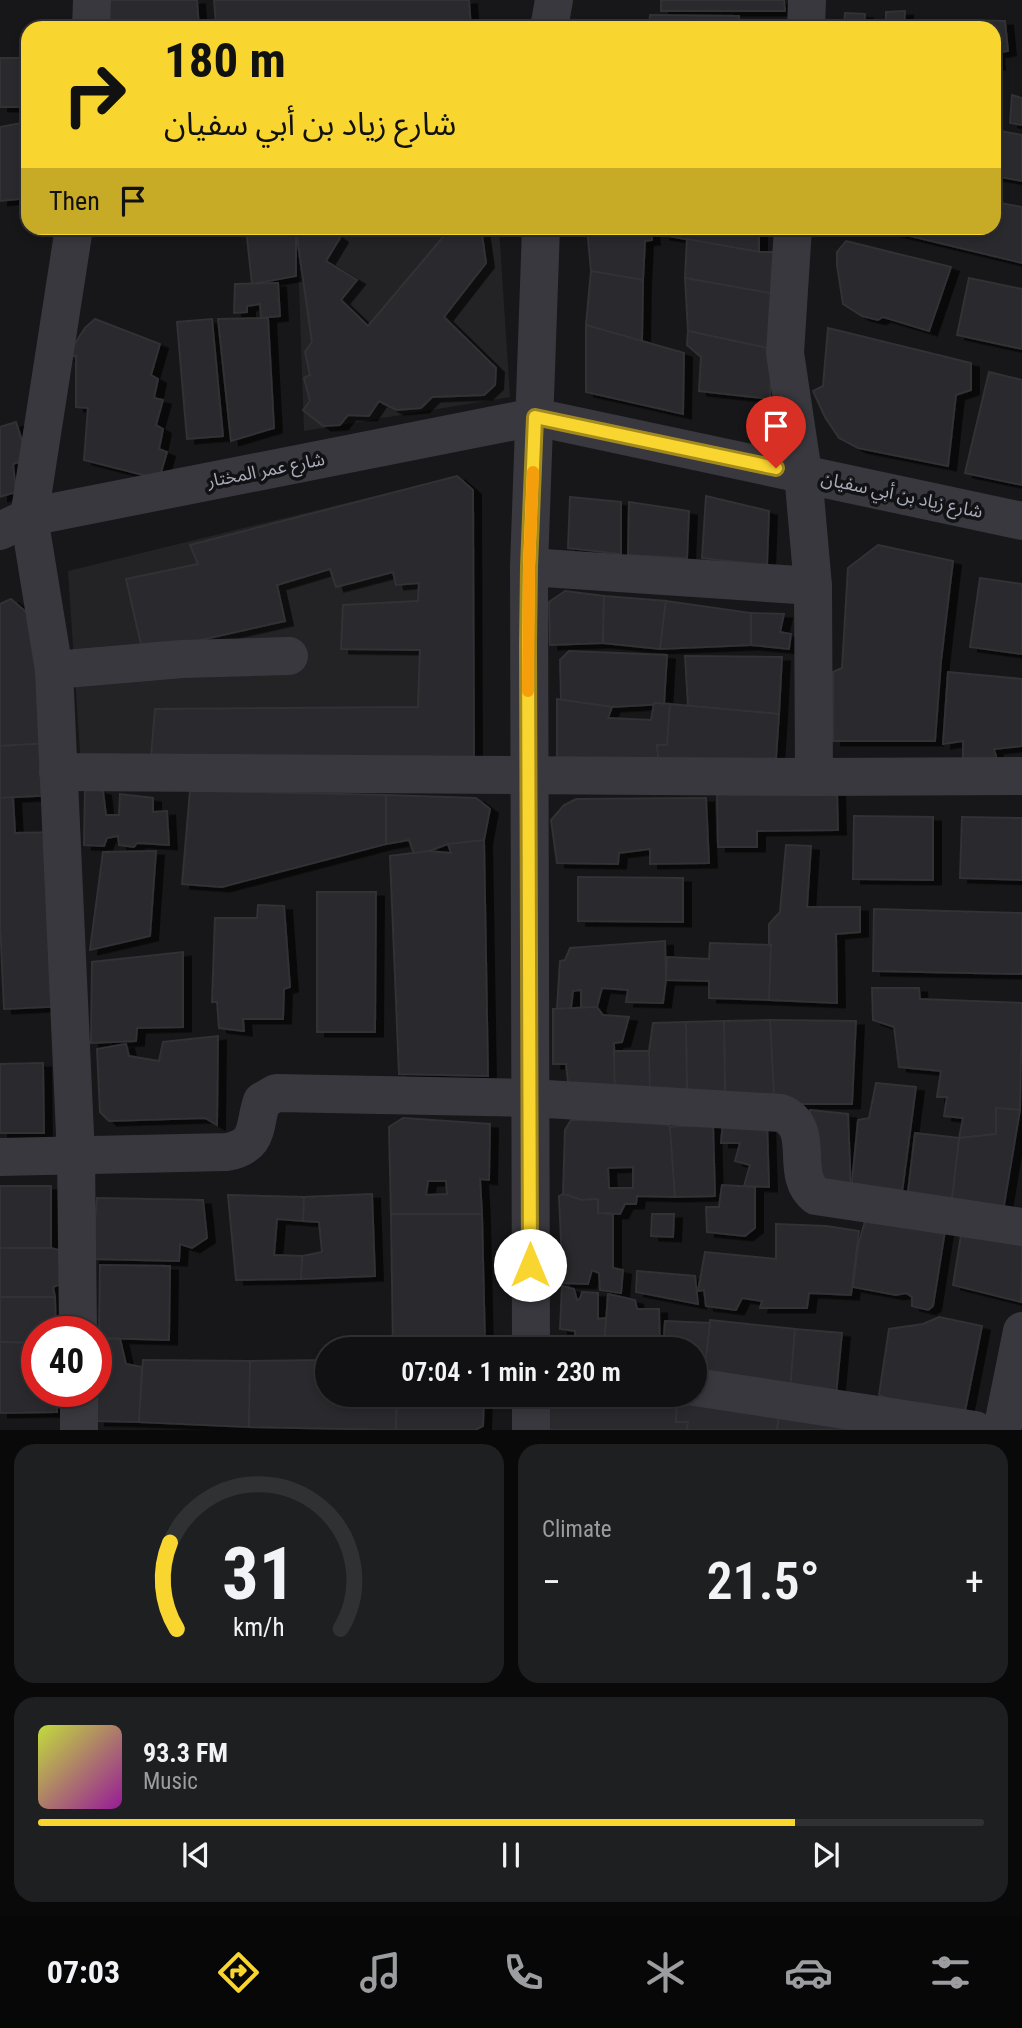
<!DOCTYPE html>
<meta charset="utf-8">
<style>
:root{--surface:#111113;--page:#1e1f21;--text:#f1f3f6;--muted:#9c9da0;--line:#303133;--accent:#f9d52f}
body{margin:0;font-family:"Roboto Condensed","Noto Sans Arabic",sans-serif;background:var(--page);color:var(--text);height:100vh;display:flex;flex-direction:column;font-size:26px;white-space:nowrap}
*{box-sizing:border-box;margin:0}
p{font-size:23px;color:var(--muted)}
.icon{flex:none;width:38px;height:38px;fill:none;stroke:currentColor;stroke-width:2;stroke-linecap:round;stroke-linejoin:round}
.map{position:relative;height:1430px;overflow:hidden}
.drawer{display:flex;flex-direction:column;gap:14px;padding:14px;background:#09090a;flex:1}
.drawer>*{flex:none}
.guide{position:absolute;left:21px;top:21px;width:980px;height:214px;border-radius:21px;box-shadow:0 4px 10px #0003,0 0 0 2px var(--line);background:#f9d52f;color:#111;overflow:hidden}
.speed{position:absolute;left:21px;top:1316px;display:flex;gap:14px;font-size:35px;font-weight:700;text-align:center}
.speed>*{display:grid;place-content:center;width:91px;height:91px;border-radius:50%;background:var(--surface);box-shadow:0 4px 10px #0003,0 0 0 2px var(--line);line-height:1}
.speed .limit{border:10px solid #d22;background:#fff;color:#111}
.pin{position:absolute;display:grid;place-items:center;width:60px;height:60px;color:#fff;margin:-72px -30px;border-radius:50% 50% 50% 0;rotate:-45deg;box-shadow:0 0 7px #0007}
.pin .icon{rotate:45deg}
.me{position:absolute;width:77px;margin:-38px;rotate:0deg;stroke-linejoin:round;filter:drop-shadow(0 0 5px #0008)}
.turn{display:flex;align-items:center;gap:24px;height:147px;padding:0 28px;font-size:32px}
.turn .icon{width:91px;height:91px;stroke-width:2.5}
.turn b{display:block;font-size:49px;line-height:60px}
.then{display:flex;align-items:center;height:66px;padding:0 28px;background:#0003;gap:14px;font-size:26px}
.big{font-size:52px;font-weight:600;line-height:1.1}
.drawer .card{flex:1;display:flex;flex-direction:column;justify-content:center;gap:10px;min-width:0;padding:0 24px;border-radius:21px;background:var(--page)}
.drawer .dial{align-items:center;gap:0}
.dial svg{height:182px;overflow:visible;fill:none;stroke:var(--line);stroke-width:7;stroke-linecap:round;text-anchor:middle}
.dial text{fill:var(--text);stroke:none}
.song{display:flex;align-items:center;gap:21px}
.cover{width:84px;height:84px;border-radius:10px;background:linear-gradient(135deg,hsl(70 70% 55%),hsl(300 70% 35%))}
.played{height:7px;border-radius:4px;background:linear-gradient(90deg,var(--accent) 80%,var(--line) 80%)}
.keys{display:flex;justify-content:space-around;direction:ltr}
.heat{display:flex;justify-content:space-between;align-items:center;font-size:38px;direction:ltr}
.drawer .tiles{flex:1;display:grid;gap:14px;grid-template-columns:1fr 1fr}
.card:last-child{grid-column:span 2}
.trip{position:absolute;left:315px;top:1337px;width:392px;height:70px;border-radius:35px;background:var(--surface);box-shadow:0 4px 10px #0003,0 0 0 2px var(--line);font-weight:600;line-height:70px;text-align:center}
.dock{display:flex;height:112px;justify-content:space-around;align-items:center;background:#070708;color:var(--muted)}
.dock .icon{width:49px;height:49px}
.dock .current{color:var(--accent)}
.dock b{font-size:32px;color:var(--text)}
.map>svg:first-child{display:block}
</style>
<div class="map">
<svg width="1022" height="1430" viewBox="0 0 1022 1430">
<defs>
<filter id="shadow"><feDropShadow dx="8" dy="4.5" stdDeviation="0" flood-color="#0009"/></filter>
</defs>
<rect width="100%" height="100%" fill="#171719"/>
<g fill="#232326">
<polygon points="297,228 499,228 510,397 304,431"/>
<polygon points="457,476 473,490 474,766 151,758 80,753 68,571"/>
</g>
<g fill="#2a2a2d" stroke="#313135" stroke-width="2" fill-rule="evenodd" filter="url(#shadow)">
<polygon points="100,0 197,0 199,28 101,28"/>
<polygon points="214,0 469,0 471,28 286,28 286,25 216,24"/>
<polygon points="661,0 784,0 785,11 661,11"/>
<polygon points="905,11 904,28 886,28 886,12"/>
<polygon points="845,13 865,14 864,28 844,28"/>
<polygon points="650,15 739,16 739,28 649,28"/>
<polygon points="958,20 1005,21 1008,51 996,53 997,65 994,65 994,28 957,28"/>
<rect x="0" y="58" width="28" height="49"/>
<polygon points="1012,95 1022,98 1022,125 1010,123"/>
<polygon points="27,122 28,198 0,201 0,127"/>
<polygon points="994,130 1022,135 1022,181 994,176"/>
<polygon points="994,202 1022,207 1022,263 877,228 994,228"/>
<polygon points="246,228 268,228 269,236 296,236 296,276 252,284"/>
<polygon points="305,228 326,228 340,238 326,261 357,280 341,300 368,326 449,230 446,228 481,228 486,263 444,317 496,368 495,385 484,395 432,397 421,408 396,410 379,401 369,416 348,415 340,425 323,426 303,410 310,401 304,378 310,375 305,352 312,342 297,237"/>
<polygon points="587,228 651,228 652,240 645,241 643,280 591,271"/>
<polygon points="662,228 759,228 759,252 662,235"/>
<polygon points="687,239 759,252 773,252 775,294 685,278"/>
<polygon points="846,241 951,267 929,331 883,317 878,320 862,316 843,304 837,265 837,252"/>
<polygon points="591,271 643,280 642,341 586,325"/>
<polygon points="685,278 775,294 772,349 688,331"/>
<polygon points="969,278 1022,289 1022,349 957,335"/>
<polygon points="278,283 280,316 261,318 260,304 247,306 247,312 234,313 235,284"/>
<polygon points="268,318 274,428 231,441 218,319"/>
<polygon points="95,319 160,344 151,375 158,379 154,398 163,400 156,425 163,429 159,449 167,452 159,479 84,460 88,408 76,407 76,356 67,356 85,328"/>
<polygon points="212,319 223,436 187,439 177,322"/>
<polygon points="586,325 684,353 683,414 586,392"/>
<polygon points="828,328 971,363 971,390 956,395 948,466 858,448 839,438 825,417 813,391 823,386"/>
<polygon points="688,331 772,349 770,399 699,391 701,357 687,345"/>
<polygon points="989,372 1022,380 1022,485 965,473"/>
<polygon points="16,422 28,459 13,464 16,492 0,497 0,427"/>
<polygon points="457,476 473,490 474,766 151,758 155,709 418,707 420,650 341,649 343,605 418,601 419,583 396,585 393,572 336,587 330,569 277,585 285,621 143,653 126,579 198,564 190,545"/>
<polygon points="706,496 769,511 767,565 702,558"/>
<polygon points="570,497 621,502 621,554 568,548"/>
<polygon points="629,502 689,511 687,558 628,555"/>
<polygon points="878,545 953,561 941,661 935,741 833,741 833,672 842,668 848,568"/>
<polygon points="980,578 1022,584 1022,654 970,647"/>
<polygon points="565,591 604,596 603,643 550,645 549,602"/>
<polygon points="604,596 666,601 660,649 603,643"/>
<polygon points="11,599 47,630 51,743 0,746 0,604"/>
<polygon points="666,601 751,613 751,645 660,649"/>
<polygon points="751,613 784,614 780,632 791,634 789,649 751,645"/>
<polygon points="569,651 667,655 664,704 612,707 561,700 560,660"/>
<polygon points="685,656 782,657 779,714 688,706"/>
<polygon points="948,672 1022,679 1022,746 994,749 997,760 963,761 963,741 943,744"/>
<polygon points="557,699 612,707 608,718 651,720 654,703 670,704 667,745 657,745 659,765 557,757"/>
<polygon points="670,704 779,714 776,758 659,765 657,745 667,745"/>
<polygon points="51,743 54,795 0,798 0,746"/>
<polygon points="85,787 103,791 106,815 119,815 120,794 153,798 153,812 167,811 169,845 137,843 134,847 119,845 118,836 107,838 104,846 84,845"/>
<polygon points="190,791 386,795 386,844 222,887 182,884"/>
<polygon points="837,791 838,830 757,831 757,847 718,847 717,792"/>
<polygon points="386,795 476,798 490,809 484,840 448,844 429,851 414,854 409,840 386,844"/>
<polygon points="13,797 15,833 59,832 67,1006 4,1009 0,922 0,798"/>
<polygon points="706,798 709,863 650,864 650,849 619,853 618,864 557,863 551,820 564,805 576,799"/>
<polygon points="854,816 933,817 933,880 853,879"/>
<polygon points="962,817 1022,818 1022,880 960,878"/>
<polygon points="484,840 488,1076 399,1074 390,856 429,851 451,853 448,844"/>
<polygon points="786,845 811,846 807,907 860,907 860,932 836,934 837,1003 769,1000 769,924 780,912"/>
<polygon points="156,851 150,936 90,950 103,852"/>
<polygon points="578,877 683,878 683,922 578,921"/>
<polygon points="317,892 376,892 375,1032 317,1032"/>
<polygon points="258,905 284,906 290,987 284,989 283,1019 243,1019 244,1031 219,1028 217,1002 212,1002 215,918 257,918"/>
<polygon points="874,909 1022,913 1022,974 873,971"/>
<polygon points="665,941 666,980 663,1003 626,1002 628,990 602,988 597,1007 581,1008 581,990 573,991 571,1008 557,1009 560,961 565,960 570,948"/>
<polygon points="710,943 771,945 769,1000 709,998 709,981 666,980 667,957 709,959"/>
<polygon points="183,952 183,1027 137,1028 136,1041 91,1043 92,962"/>
<polygon points="872,988 919,988 920,999 1022,1003 1020,1110 996,1108 996,1134 959,1138 963,1118 944,1116 947,1097 937,1097 941,1071 899,1067 894,1027 873,1020"/>
<polygon points="597,1007 603,1015 629,1017 622,1042 614,1043 615,1095 569,1090 566,1064 553,1064 553,1009"/>
<polygon points="770,1020 856,1021 852,1104 773,1104"/>
<polygon points="770,1020 774,1094 725,1095 724,1021"/>
<polygon points="724,1021 725,1095 687,1096 686,1022"/>
<polygon points="686,1022 687,1096 650,1095 649,1051 653,1023"/>
<polygon points="218,1036 217,1125 205,1118 109,1121 100,1112 97,1049 126,1044 129,1056 159,1061 163,1042"/>
<polygon points="614,1051 649,1051 650,1095 615,1095"/>
<polygon points="43,1063 44,1133 0,1133 0,1064"/>
<polygon points="876,1083 916,1087 901,1200 851,1193 858,1120 869,1118"/>
<polygon points="996,1108 1020,1110 1002,1217 951,1206 959,1138 996,1134"/>
<polygon points="810,1110 848,1114 851,1193 812,1177"/>
<path d="M403 1118 490 1124 489 1180 480 1179 482 1214H391L389 1127ZM428 1181H446L447 1194 426 1195Z"/>
<path d="M571 1120 666 1123 670 1127 675 1197 637 1196 636 1204H625L620 1214 598 1213V1199L582 1200 563 1194 565 1130ZM633 1167V1188H609L608 1168Z"/>
<polygon points="723,1121 767,1121 769,1187 744,1186 750,1165 735,1161 740,1143 721,1143"/>
<polygon points="713,1124 715,1196 675,1197 670,1127"/>
<polygon points="915,1133 959,1138 951,1206 907,1200"/>
<polygon points="722,1185 755,1187 755,1228 745,1236 707,1232 706,1207 719,1207"/>
<rect x="0" y="1186" width="51" height="62"/>
<polygon points="372,1194 375,1276 301,1279 302,1256 322,1252 319,1222 303,1221 304,1197"/>
<polygon points="563,1194 582,1200 598,1199 598,1213 613,1214 613,1268 623,1270 621,1293 600,1290 599,1273 592,1270 588,1284 563,1283 559,1196"/>
<polygon points="228,1195 304,1197 303,1221 277,1219 274,1255 302,1256 301,1279 236,1280"/>
<polygon points="97,1198 203,1200 207,1238 192,1248 180,1244 179,1261 92,1259"/>
<polygon points="391,1214 482,1214 485,1347 393,1349"/>
<polygon points="652,1214 674,1214 673,1237 651,1236"/>
<polygon points="867,1214 945,1231 933,1306 928,1310 912,1306 912,1297 906,1293 896,1295 853,1287 858,1246"/>
<polygon points="776,1224 826,1226 859,1231 851,1295 809,1293 807,1308 760,1308 762,1301 742,1298 736,1310 706,1306 704,1290 698,1291 705,1252 776,1259"/>
<polygon points="961,1235 1022,1243 1021,1302 953,1285"/>
<polygon points="0,1248 51,1248 62,1251 63,1283 53,1287 55,1297 0,1297"/>
<polygon points="100,1265 170,1266 169,1340 99,1338"/>
<polygon points="637,1271 695,1276 698,1304 636,1292"/>
<polygon points="562,1286 574,1289 577,1300 580,1299 582,1292 598,1293 598,1319 606,1318 604,1349 575,1349 575,1331 560,1329"/>
<polygon points="608,1294 635,1300 637,1309 659,1309 660,1349 604,1349"/>
<polygon points="0,1297 55,1297 56,1332 37,1332 37,1343 0,1342"/>
<polygon points="939,1317 982,1326 964,1416 911,1407 879,1395 889,1329 923,1324"/>
<polygon points="710,1320 795,1329 790,1391 703,1383"/>
<polygon points="665,1321 710,1323 703,1383 695,1381 695,1349 663,1349"/>
<polygon points="795,1329 842,1333 836,1395 790,1391"/>
<polygon points="99,1338 120,1339 126,1364 142,1367 139,1422 97,1421"/>
<polygon points="0,1342 37,1343 37,1391 56,1391 57,1412 0,1413"/>
<polygon points="143,1360 250,1361 249,1427 139,1422"/>
<polygon points="327,1360 327,1395 397,1395 396,1430 249,1427 250,1361"/>
<polygon points="397,1395 484,1395 483,1426 475,1430 396,1430"/>
<polygon points="556,1395 597,1395 677,1404 676,1422 688,1422 687,1430 548,1430 549,1406"/>
<polygon points="677,1404 732,1407 779,1415 777,1430 687,1430 688,1422 676,1422"/>
<polygon points="779,1415 894,1430 777,1430"/>
</g>
<g fill="none" stroke-linecap="round" stroke-linejoin="round">
<g stroke="#38383e" stroke-width="38">
<polyline points="91,28 92,0"/>
<polyline points="549,28 554,0"/>
<polyline points="806,28 807,0"/>
<polyline points="74,228 29,517 54,670 76,1156 78,1332"/>
<polyline points="793,228 785,353 803,473 813,586 814,777"/>
<polyline points="0,531 29,517 535,417 1022,521"/>
<polyline points="529,567 813,586"/>
<polyline points="54,670 182,659 289,656"/>
<polyline points="58,772 814,777 1022,776"/>
<path d="M0 1157 227 1152C261 1145 253 1126 262 1101L276 1093 530 1098 781 1113C818 1128 788 1174 816 1196L1022 1227"/>
<polyline points="531,1349 529,567 541,228"/>
<polyline points="695,1387 975,1430"/>
<polyline points="79,1391 79,1430"/>
<polyline points="531,1395 531,1430"/>
<polyline points="1002,1430 1022,1331"/>
</g>
</g>
<g fill="none" stroke-linecap="round" stroke-linejoin="round">
<g stroke="#a28a1f" stroke-width="18">
<polyline id="route" points="530,1265 528,645 529,567 535,417 776,468"/>
</g>
<use href="#route" stroke="#f9d52f" stroke-width="12"/>
<polyline stroke="#f59e0b" stroke-width="12" points="528,691 529,567 533,472"/>
</g>
<g text-anchor="middle" stroke-width="7" stroke-linejoin="round" paint-order="stroke">
<g font-size="18" fill="#a8abb9" stroke="#121214">
<text transform="translate(266 470) rotate(-11)" y="6">شارع عمر المختار</text>
<text transform="translate(902 495) rotate(12)" y="6">شارع زياد بن أبي سفيان</text>
</g>
</g>
</svg>
<div class="speed"><div class="limit">40</div></div>
<div class="pin" style="left:776px;top:468px;background:#d93025"><svg class="icon" aria-label="arrive" viewBox="0 0 24 24"><path d="M6 21V4h12l-3 4 3 4H6"/></svg></div>
<svg class="me" style="left:530px;top:1265px" viewBox="-20 -20 40 40"><circle r="19" fill="#fff"/><path d="M0-13L10 11 0 6-10 11z" fill="#f9d52f"/></svg>
<div class="trip">07:04 · 1 min · 230 m</div>
<div class="guide">
<div class="turn"><svg class="icon" aria-label="right" viewBox="0 0 24 24"><path d="M7 20v-9h11M14 6l5 5-5 5"/></svg><div><b>180 m</b>شارع زياد بن أبي سفيان</div></div>
<div class="then">Then<svg class="icon" aria-label="arrive" viewBox="0 0 24 24"><path d="M6 21V4h12l-3 4 3 4H6"/></svg></div>
</div>
</div>
<section class="drawer">
<div class="tiles">
<div class="card dial"><svg viewBox="0 0 100 80">
<path d="M14 69A42 42 0 1 1 86 69"/>
<path d="M14 69A42 42 0 0 1 11 31" stroke="#f9d52f"/>
<text x="50" y="56" font-size="32" font-weight="700">31</text>
<text x="50" y="72" font-size="11">km/h</text>
</svg></div>
<div class="card"><p>Climate</p>
<div class="heat"><a>−</a><b class="big">21.5°</b><a>+</a></div>
</div>
<div class="card">
<div class="song"><i class="cover"></i><div><b>93.3 FM</b><p>Music</p></div></div>
<div class="played"></div>
<div class="keys"><svg class="icon" aria-label="previous" viewBox="0 0 24 24"><path d="M18 5L8 12l10 7zM5 5v14"/></svg><svg class="icon" aria-label="pause" viewBox="0 0 24 24"><path d="M8 5v14M16 5v14"/></svg><svg class="icon" aria-label="next" viewBox="0 0 24 24"><path d="M6 5l10 7-10 7zM19 5v14"/></svg></div>
</div>
</div>
</section>
<nav class="dock">
<b>07:03</b>
<svg class="icon current" aria-label="directions" viewBox="0 0 24 24"><path d="M12 3l9 9-9 9-9-9zM9 14v-3h6M13 9l2 2-2 2"/></svg>
<svg class="icon" aria-label="music" viewBox="0 0 24 24"><path d="M9 18V5l10-2v13"/><circle cx="6" cy="18" r="3"/><circle cx="16" cy="16" r="3"/></svg>
<svg class="icon" aria-label="phone" viewBox="0 0 24 24"><path d="M5 4h4l2 5-3 2q2 4 5 5l2-3 5 2v4C11 20 4 13 5 4z"/></svg>
<svg class="icon" aria-label="climate" viewBox="0 0 24 24"><path d="M12 3v18M4 7l16 10M4 17L20 7"/></svg>
<svg class="icon" aria-label="car" viewBox="0 0 24 24"><path d="M5 17H2v-5l4-1 3-4h7l3 4 3 1v5h-3M9 17h6M6 11h13"/><circle cx="7" cy="17" r="2"/><circle cx="17" cy="17" r="2"/></svg>
<svg class="icon" aria-label="filters" viewBox="0 0 24 24"><path d="M4 7h16M4 17h16"/><circle cx="9" cy="7" r="2"/><circle cx="15" cy="17" r="2"/></svg>
</nav>
